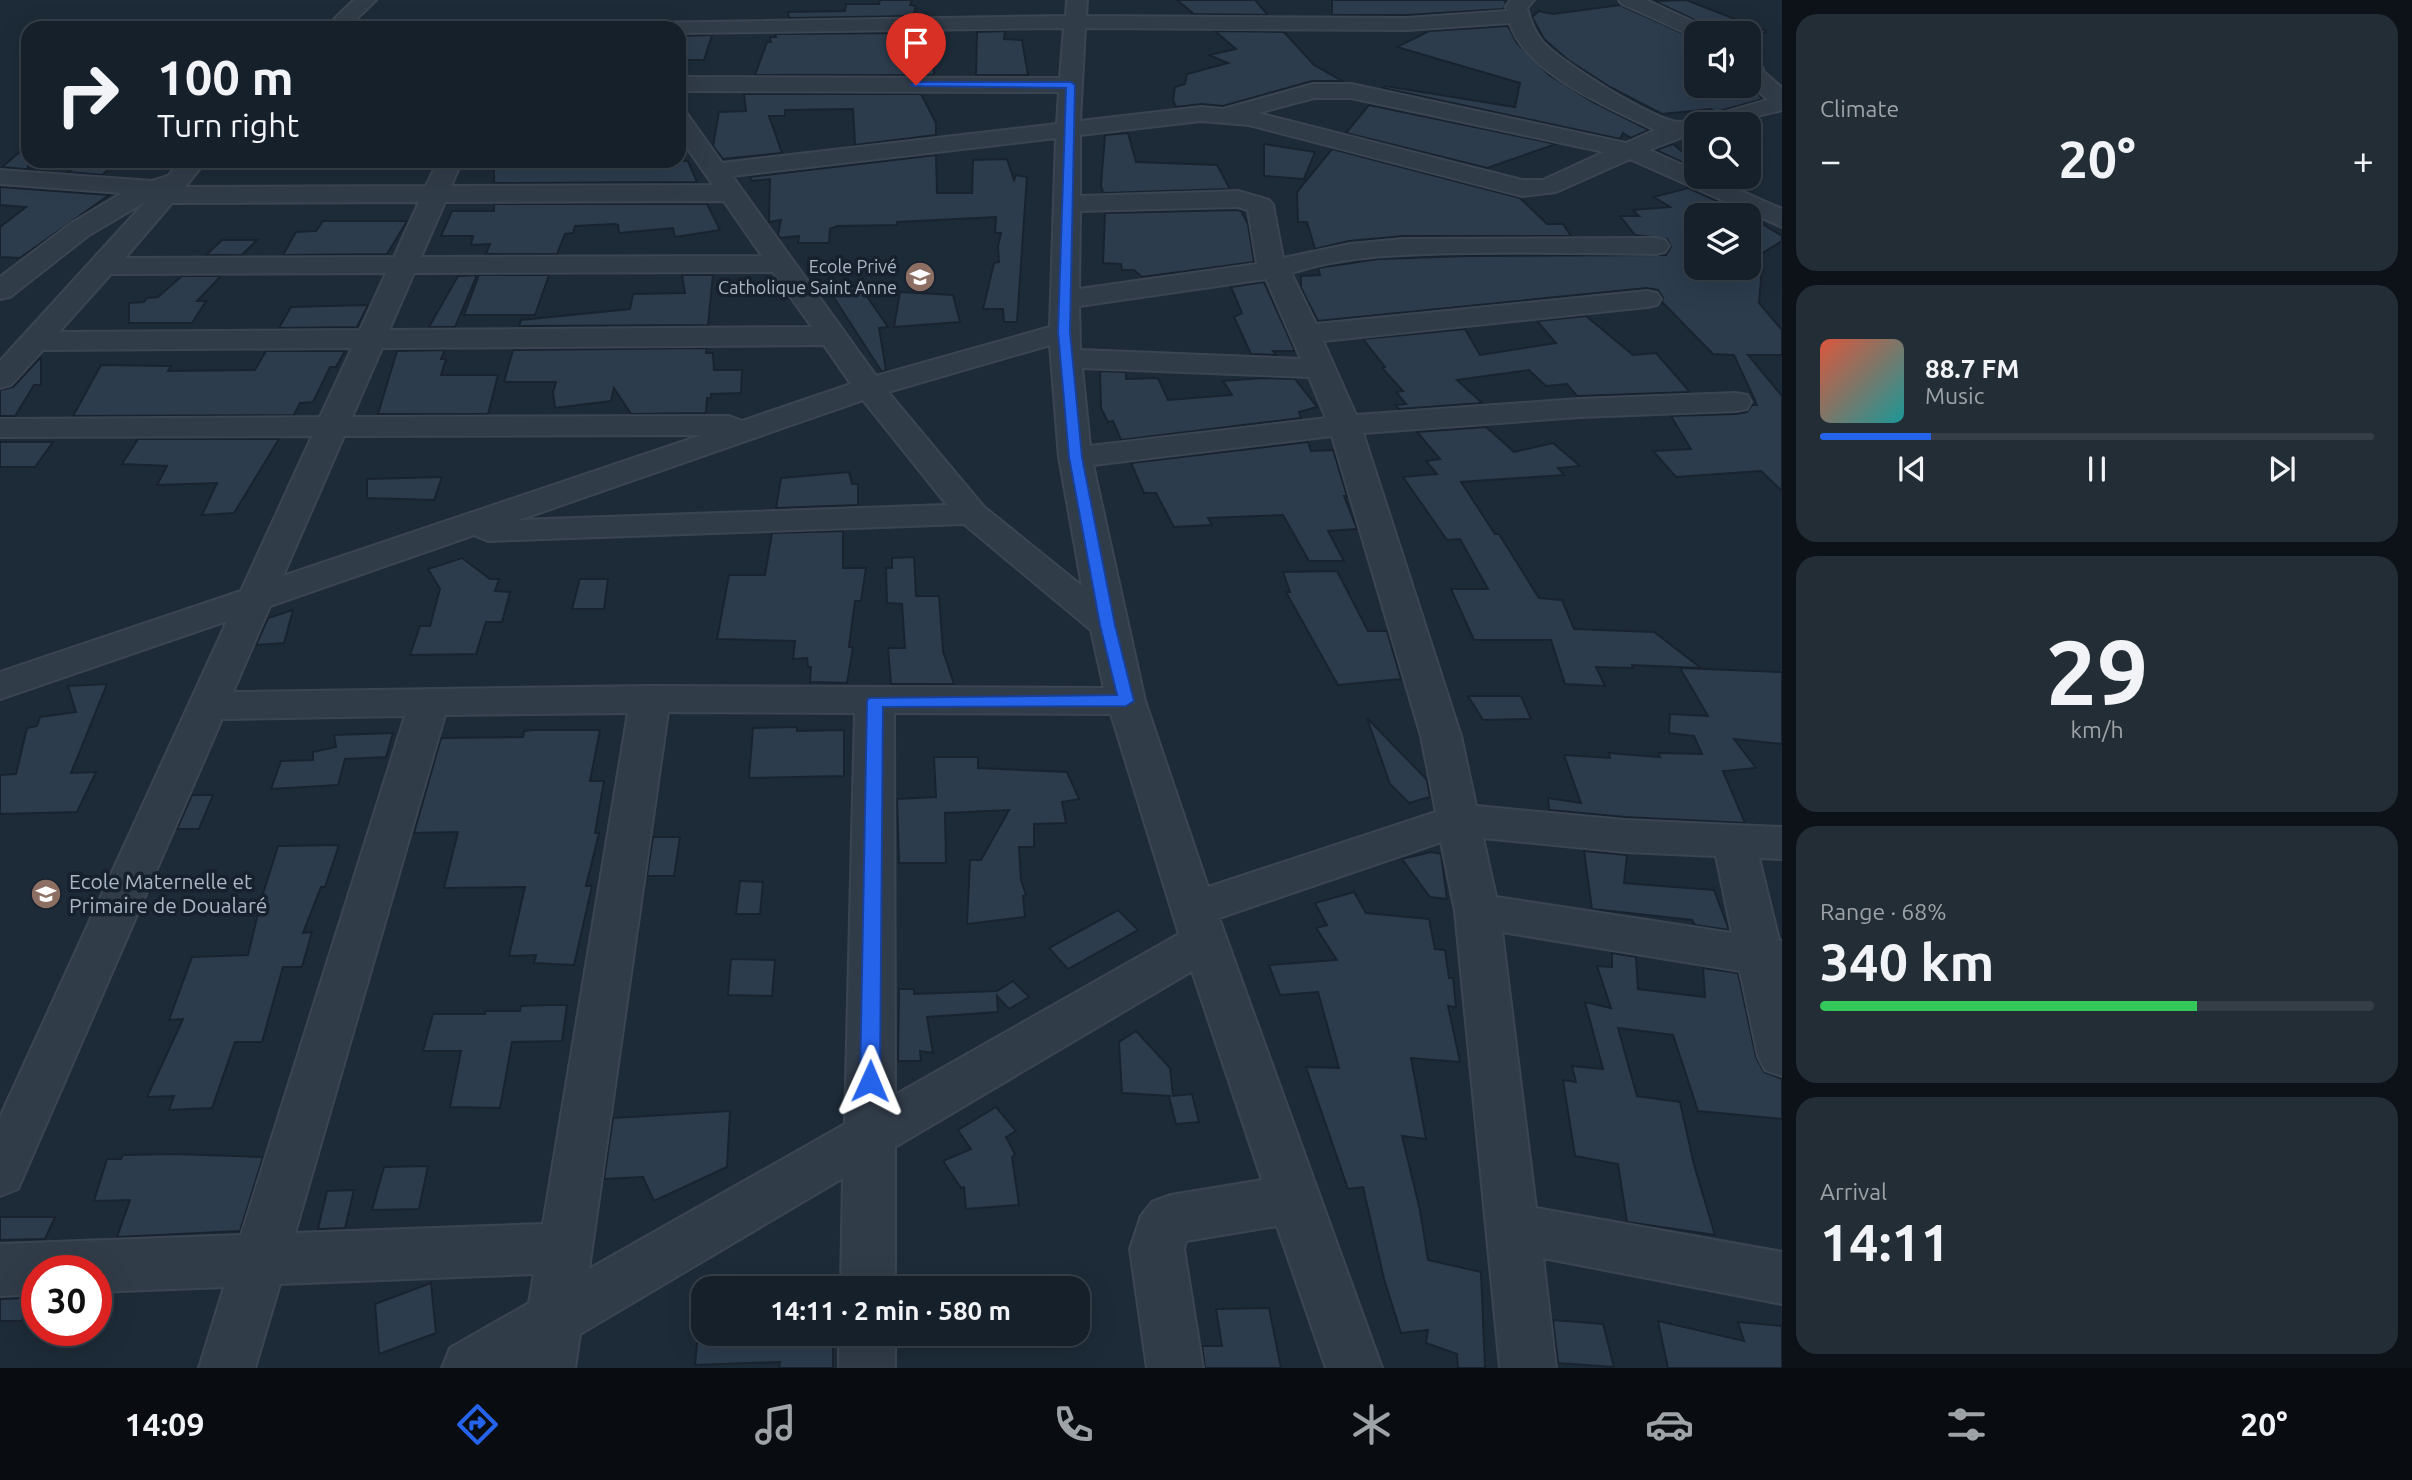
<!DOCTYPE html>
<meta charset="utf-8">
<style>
:root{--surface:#16202a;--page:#232d36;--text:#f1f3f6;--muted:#9ea3a8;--line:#353e47;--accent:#2563eb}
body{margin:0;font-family:Ubuntu,sans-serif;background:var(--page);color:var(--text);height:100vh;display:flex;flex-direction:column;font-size:26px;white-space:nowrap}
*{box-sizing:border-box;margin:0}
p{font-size:23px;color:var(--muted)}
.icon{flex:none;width:38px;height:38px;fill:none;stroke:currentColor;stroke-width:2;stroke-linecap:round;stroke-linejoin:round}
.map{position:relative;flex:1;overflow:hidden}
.drawer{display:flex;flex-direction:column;gap:14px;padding:14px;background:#0c1217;width:630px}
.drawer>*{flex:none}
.guide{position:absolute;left:21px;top:21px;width:665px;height:147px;border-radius:21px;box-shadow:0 7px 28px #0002,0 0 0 2px var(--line);background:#16202a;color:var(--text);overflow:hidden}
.tools{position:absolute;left:1684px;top:21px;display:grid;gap:14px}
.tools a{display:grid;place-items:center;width:77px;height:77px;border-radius:14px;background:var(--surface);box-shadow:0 7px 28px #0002,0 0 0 2px var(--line);font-size:35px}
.speed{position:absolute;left:21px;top:1255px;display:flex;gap:14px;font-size:35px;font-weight:700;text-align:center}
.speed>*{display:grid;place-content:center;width:91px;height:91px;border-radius:50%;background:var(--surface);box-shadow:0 7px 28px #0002,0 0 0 2px var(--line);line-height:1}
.speed .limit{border:10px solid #d22;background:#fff;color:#111}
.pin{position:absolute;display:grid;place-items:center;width:60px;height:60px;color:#fff;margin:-72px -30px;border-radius:50% 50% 50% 0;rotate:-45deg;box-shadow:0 0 7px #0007}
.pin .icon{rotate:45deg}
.me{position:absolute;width:77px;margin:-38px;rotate:1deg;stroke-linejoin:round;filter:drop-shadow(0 0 5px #0008)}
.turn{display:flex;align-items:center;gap:24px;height:147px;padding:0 21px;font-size:32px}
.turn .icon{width:91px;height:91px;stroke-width:2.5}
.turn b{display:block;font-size:49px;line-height:60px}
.big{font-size:52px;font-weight:700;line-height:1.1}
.drawer .tile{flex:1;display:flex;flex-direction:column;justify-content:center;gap:10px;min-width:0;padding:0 24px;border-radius:21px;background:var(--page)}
.drawer .dial{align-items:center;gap:0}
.dial b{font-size:91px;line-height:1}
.song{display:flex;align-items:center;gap:21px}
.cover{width:84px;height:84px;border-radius:10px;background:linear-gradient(135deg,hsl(10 70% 55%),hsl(180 70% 35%))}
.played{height:7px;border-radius:4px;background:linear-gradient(90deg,var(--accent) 20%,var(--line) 20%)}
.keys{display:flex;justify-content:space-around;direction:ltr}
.heat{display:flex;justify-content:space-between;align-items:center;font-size:38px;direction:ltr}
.charge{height:10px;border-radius:5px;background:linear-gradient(90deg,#34c759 68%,var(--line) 0)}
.trip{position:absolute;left:691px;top:1276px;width:399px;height:70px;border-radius:21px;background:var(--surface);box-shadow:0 7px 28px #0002,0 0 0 2px var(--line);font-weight:700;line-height:70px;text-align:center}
.tabs{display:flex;height:112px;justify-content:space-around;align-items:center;background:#090d11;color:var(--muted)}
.tabs .icon{width:49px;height:49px}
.tabs .current{color:var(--accent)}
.tabs b{font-size:32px;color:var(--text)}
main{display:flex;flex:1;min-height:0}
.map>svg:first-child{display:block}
</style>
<main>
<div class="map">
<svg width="1782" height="1368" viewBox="0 0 1782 1368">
<rect width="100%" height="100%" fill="#1d2b38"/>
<g fill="#2c3c4d" stroke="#19232f" stroke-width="2">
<polygon points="880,0 912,0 910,5 916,6 913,16 789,18 788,12 845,11 846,4 879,4"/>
<polygon points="1177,0 1255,0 1268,15 1194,14"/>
<polygon points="1332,0 1504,0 1506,2 1504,9 1407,15 1332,15"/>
<polygon points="1686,0 1766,31 1766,33 1715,33 1710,27 1654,1"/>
<polygon points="1620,5 1696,39 1696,86 1748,86 1763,99 1716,112 1711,109 1662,114 1610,87 1568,60 1544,39 1532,17 1539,11 1553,14"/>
<polygon points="1508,26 1517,43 1549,75 1593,102 1649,130 1631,138 1623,133 1620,139 1383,88 1385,86 1515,107 1520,83 1397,47 1429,31"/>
<polygon points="1005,31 1004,39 1022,40 1028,75 976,75 977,32"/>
<polygon points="1215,31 1284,32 1314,65 1342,81 1312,81 1223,106 1201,104 1176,107 1173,100 1175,87 1185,84 1187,74 1228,63 1209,55 1236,49"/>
<polygon points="908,33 909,54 934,54 934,75 755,75 767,42 771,42 770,37 776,37 775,34"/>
<polygon points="712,35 704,60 679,60 679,36"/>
<polygon points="744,94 921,94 936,123 936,135 855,145 853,109 785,110 785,116 769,116 782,153 723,159 713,146 719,112 746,111"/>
<polygon points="1369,105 1556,144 1487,168 1346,133"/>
<polygon points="1128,133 1136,162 1217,165 1230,189 1103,193 1101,185 1105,135"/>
<polygon points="1264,144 1315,152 1304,179 1264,176"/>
<polygon points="1673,144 1690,158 1686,164 1656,150"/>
<polygon points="28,145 28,168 47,171 2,167"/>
<polygon points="1332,149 1520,198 1547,224 1563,224 1571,236 1403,236 1349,241 1315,249 1307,222 1298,222 1297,192"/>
<polygon points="936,155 937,193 972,193 973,160 1007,159 1014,180 1016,175 1027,177 1017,322 1004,322 1003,309 983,309 994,263 999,262 998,246 1001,233 995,233 996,217 897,222 897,225 837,226 830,229 829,243 798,243 799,236 780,238 778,235 781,220 769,222 770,179 752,181 750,177"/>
<polygon points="83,161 118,161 102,175 68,172"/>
<polygon points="614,161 688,161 697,182 494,183 494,168 611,165"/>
<polygon points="0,187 109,195 20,258 0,257 0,227 26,207 0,205"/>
<polygon points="1688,188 1737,210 1696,214 1696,268 1762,268 1759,303 1782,330 1782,355 1748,355 1782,396 1782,491 1761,471 1676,477 1653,451 1691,449 1671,416 1736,414 1747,412 1752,405 1757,405 1734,355 1713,354 1662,302 1663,298 1658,290 1647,288 1318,321 1301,288 1301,276 1320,275 1318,268 1378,259 1467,256 1666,255 1671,247 1667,239 1635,235 1620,216 1639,216 1633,210 1670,207 1654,197"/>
<polygon points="494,204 707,204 720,230 675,237 673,228 619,233 618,225 615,224 575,226 573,233 565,234 557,254 486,254 490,244 471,245 473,236 441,236 452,211 494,211"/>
<polygon points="1237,210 1241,211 1248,224 1254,262 1142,277 1134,270 1122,270 1121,264 1103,263 1105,213"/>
<polygon points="1748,215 1782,236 1782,241 1748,262"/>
<polygon points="323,221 407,221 387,254 283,255 296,232 316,231"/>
<polygon points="222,240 257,240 242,255 206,255"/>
<polygon points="477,275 455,327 429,327 458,276"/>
<polygon points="479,275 549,275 535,315 464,315"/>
<polygon points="682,275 713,275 708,325 519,326 521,320 630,309 633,294 685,293"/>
<polygon points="182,276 221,276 197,301 206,301 192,323 129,323 129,303 144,302 147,298 158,297"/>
<polygon points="1264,282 1295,351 1273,351 1276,355 1251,354 1234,317 1242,313 1231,287"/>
<polygon points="859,285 888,327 879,328 886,370 882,372 829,290"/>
<polygon points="900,292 953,295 960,322 894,327"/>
<polygon points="368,305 357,327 279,328 291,307"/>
<polygon points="1586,316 1633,355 1656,353 1690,392 1577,396 1567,384 1546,386 1529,370 1457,380 1482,403 1399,409 1395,405 1406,404 1396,392 1403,391 1382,368 1385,367 1363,339 1465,329 1480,355 1556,343 1537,321"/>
<polygon points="707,348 706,353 713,353 714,370 742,370 741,393 711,394 711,398 707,398 706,413 631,414 614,388 611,401 555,408 553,392 556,382 504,382 513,350"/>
<polygon points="445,350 441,359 446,359 441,375 498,375 488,414 378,414 397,351"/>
<polygon points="266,351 345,351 336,367 330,367 313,402 300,403 294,415 73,416 101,365 171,366 168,371 255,370"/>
<polygon points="41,357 41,385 34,385 15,416 0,416 0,390 13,387"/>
<polygon points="1100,371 1126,372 1126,379 1158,378 1168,400 1232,395 1223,381 1262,378 1295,379 1317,407 1299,412 1301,418 1121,440 1113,421 1108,422 1101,408"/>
<polygon points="1486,427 1514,452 1553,443 1580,466 1558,468 1564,475 1461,482 1495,534 1499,534 1539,598 1562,600 1574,629 1654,632 1701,668 1632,665 1633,668 1596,667 1605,686 1565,684 1551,640 1474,640 1451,589 1488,589 1460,539 1447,540 1403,477 1437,474 1426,461 1440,459 1417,432"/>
<polygon points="138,439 279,439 234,513 202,515 217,483 157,485 167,466 122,464"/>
<polygon points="0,442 53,442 35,467 0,467"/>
<polygon points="1308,442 1311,451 1333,450 1334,453 1347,496 1344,496 1357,529 1328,531 1344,561 1309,561 1283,515 1208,518 1212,525 1174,527 1156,493 1144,493 1131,463"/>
<polygon points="849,472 852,484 858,484 858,505 776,508 781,478"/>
<polygon points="442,477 434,500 367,498 367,479"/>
<polygon points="843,531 843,568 866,568 861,601 855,601 849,647 853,647 847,683 810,682 811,667 808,667 807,658 793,659 795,641 717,639 729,575 765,575 772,533"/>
<polygon points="914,557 916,596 939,596 943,651 954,684 891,684 888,648 905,648 902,604 887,603 886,568 892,568 892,558"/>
<polygon points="462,558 490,579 499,579 495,591 510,592 502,622 486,622 476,654 410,655 420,626 430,626 440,589 428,569"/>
<polygon points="1337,571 1368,631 1387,631 1401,679 1338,685 1286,592 1290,592 1283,572"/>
<polygon points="580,579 608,579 604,609 572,609"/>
<polygon points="293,610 284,643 256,645 268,618"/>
<polygon points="1680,668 1782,672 1782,744 1734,739 1756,768 1723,771 1745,823 1625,817 1549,810 1548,798 1581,803 1564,755 1610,758 1609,753 1660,757 1658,753 1702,754 1694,736 1669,733 1670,714 1708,716"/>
<polygon points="107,684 71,773 96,772 77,812 0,814 0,775 16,774 27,728 37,726 40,717 76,712 68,686"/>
<polygon points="1468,696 1521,696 1531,719 1483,720"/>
<polygon points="1367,718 1427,780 1430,797 1409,803 1390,784"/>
<polygon points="797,727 797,731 844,730 844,776 749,778 753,728"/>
<polygon points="533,730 600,730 590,781 604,781 595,833 599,833 586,886 592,886 574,965 534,963 536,955 509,956 525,887 444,888 458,832 414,833 441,738 523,737 524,731"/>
<polygon points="393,733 386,757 345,759 338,785 271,789 281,761 313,760 313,752 336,747 334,735"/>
<polygon points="934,757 978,757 978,768 1067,772 1079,799 1062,802 1066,823 1034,824 1034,847 1019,847 1021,880 1026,895 1023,896 1025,917 967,924 970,860 981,860 1009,810 945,813 946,863 899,863 897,799 936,797"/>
<polygon points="192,795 213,795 199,829 177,829"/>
<polygon points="653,837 680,837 674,876 647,876"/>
<polygon points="339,845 325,887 321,887 303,933 312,932 302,967 283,967 262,1042 235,1042 212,1108 169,1110 174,1096 147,1097 183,1019 169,1020 192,957 248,955 262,897 278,846"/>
<polygon points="1584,851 1627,855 1624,883 1714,890 1729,930 1695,925 1692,920 1592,909"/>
<polygon points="1431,852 1441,854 1447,899 1430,897 1402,859"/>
<polygon points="740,881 763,882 760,914 736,914"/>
<polygon points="1354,892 1366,913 1429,919 1435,949 1445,950 1449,978 1453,978 1456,1007 1448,1006 1460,1062 1411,1058 1426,1139 1402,1136 1420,1210 1428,1260 1481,1272 1485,1368 1458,1368 1457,1354 1426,1343 1428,1330 1401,1333 1384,1279 1363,1187 1348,1189 1306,1067 1339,1068 1318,992 1280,995 1269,965 1337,960 1316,928 1327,925 1315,903"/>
<polygon points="1118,910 1138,930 1068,969 1049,948"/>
<polygon points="1612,953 1636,957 1638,989 1705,997 1703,968 1738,973 1756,1057 1764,1072 1782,1079 1782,1119 1698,1111 1673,1035 1618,1028 1637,1096 1680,1102 1694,1165 1715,1235 1627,1222 1618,1164 1575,1156 1563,1080 1576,1082 1572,1066 1603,1069 1585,1002 1611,1008 1597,966 1612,967"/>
<polygon points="731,959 775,960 772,996 728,995"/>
<polygon points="1013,981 1029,997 1009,1009 997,996 998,1012 927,1017 933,1053 920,1051 921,1061 898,1061 899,989 914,989 914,994 997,991"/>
<polygon points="549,1005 567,1005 562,1041 512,1042 500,1108 450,1107 461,1051 423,1051 433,1014 485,1014 486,1011 520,1011 521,1006"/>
<polygon points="1136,1031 1170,1068 1173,1096 1192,1094 1199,1122 1176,1124 1169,1096 1171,1096 1122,1093 1119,1042"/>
<polygon points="996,1107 1016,1131 1006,1137 1015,1154 1012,1157 1019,1205 966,1209 964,1187 961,1188 943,1161 971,1149 958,1130"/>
<polygon points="730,1111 727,1167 654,1201 643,1177 604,1179 613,1118"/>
<polygon points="175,1154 263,1157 240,1231 117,1237 130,1200 94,1201 107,1159 121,1159 123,1155"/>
<polygon points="428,1166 419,1209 372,1210 384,1167"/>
<polygon points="354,1190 345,1228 318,1229 327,1191"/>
<polygon points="0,1217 55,1217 45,1239 0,1240"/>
<polygon points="431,1283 436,1333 379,1354 375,1304"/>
<polygon points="30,1298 22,1321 0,1321 0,1299"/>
<polygon points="1269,1308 1281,1368 1205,1368 1202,1346 1222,1346 1216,1309"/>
<polygon points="1553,1320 1603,1324 1614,1367 1558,1363"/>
<polygon points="1658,1321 1744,1341 1738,1322 1782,1326 1782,1368 1668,1368"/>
<polygon points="698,1334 740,1334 740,1338 833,1334 833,1368 779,1368 780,1362 695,1365"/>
</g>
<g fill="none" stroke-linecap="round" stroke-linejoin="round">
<g stroke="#3b4552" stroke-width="4">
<g id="minor">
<polygon points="354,0 376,0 347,28 325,28"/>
<path d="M1067 0H1087L1086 16 1407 18 1507 11 1506 6 1511 0H1534L1527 8C1530 20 1534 31 1542 41 1557 60 1659 124 1680 122 1709 119 1740 107 1768 100L1748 82V53L1756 54 1764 72 1782 88V110L1725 124H1696V132L1649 150 1696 171V177H1709L1782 209V227L1630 159 1556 192 1522 196 1249 125 1201 121 1080 135V196L1238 191 1269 200 1273 205 1283 258 1350 244 1403 239 1656 238 1665 240 1669 246 1665 252 1656 254C1593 253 1530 252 1467 253 1408 254 1348 255 1291 273L1316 324 1647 291 1657 293 1661 299 1657 305 1647 307 1323 341 1356 415 1579 399 1736 393 1747 395 1751 402 1747 409 1736 411 1579 417 1363 433 1461 736 1476 806 1625 820 1782 827V859L1759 858 1779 940 1782 941V1076L1765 1070 1758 1056 1740 971 1502 932 1536 1208 1782 1252V1304L1543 1258 1556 1368H1500L1455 911 1441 842 1219 918 1382 1368H1326L1277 1226 1186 1241 1184 1249 1203 1368H1147L1130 1249 1141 1216 1152 1202 1171 1195 1262 1180 1192 971 895 1147V1288H841L843 1178 580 1334 575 1368H442L450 1348 529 1303 534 1274 280 1284 255 1368H199L224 1287 96 1292V1270H37V1294L0 1296V1244L241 1235 405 716 222 719 18 1189 0 1196V1117L227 621 0 699V672L241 591 312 436 0 437V419L320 417 352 348 43 350 11 385 0 388V361L145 202 89 235 10 297 0 299V277L70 224 122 193 0 184V170L152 181 168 176 181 161H206L185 187 426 186 438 161H462L451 186 713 185 679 136V112L687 114 722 163 1057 124 1059 92 679 91V77L1060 78 1064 28 679 33V28H578L581 24 1066 16ZM1510 23C1525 74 1611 108 1655 130L1626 143 1351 84H1313L1223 109 1201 107 1080 121 1085 28 1407 30ZM1314 98H1351L1604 152 1543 180H1522L1258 113ZM1056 138 1050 327 876 376 732 176ZM724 201 762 256 421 257 445 202ZM419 202 394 257 125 258 172 203ZM1237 207 1248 210 1257 264 1079 289 1080 211ZM773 272 812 327 389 330 414 273ZM386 273 360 330 59 332 111 274ZM1266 279 1301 359 1080 350 1079 306ZM824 345 851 384 742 421 729 416 352 417 382 348ZM1050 345 1059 457 1082 586 984 507 888 392ZM1082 368 1309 377 1326 418 1090 446ZM863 400 947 505 519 520ZM702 435 283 576 344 436ZM1332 436 1421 736 1436 812 1208 887 1145 701 1093 465ZM964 524 1091 630 1104 688 650 686 233 692 270 606 474 535 488 541ZM668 712 855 713 845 1124 589 1269ZM628 713 543 1224 295 1233 445 715ZM894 713 1111 714 1179 934 895 1095ZM1483 838 1625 852 1716 856 1732 933 1496 897Z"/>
<polygon points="1619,0 1646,0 1709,29 1712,33 1696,33 1695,37 1622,4"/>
<rect x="839" y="1334" width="56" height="34"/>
</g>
</g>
<use href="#minor" fill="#313c49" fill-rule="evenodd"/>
</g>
<polygon fill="#2563eb" stroke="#184099" stroke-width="2" points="916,82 1071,82 1075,85 1070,332 1082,457 1115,625 1134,701 1126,706 883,707 880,1081 877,1087 870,1089 863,1087 860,1081 867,701 869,698 1117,695 1100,625 1069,457 1058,332 1066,88 913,86 911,85"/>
<defs>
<g id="school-disc" transform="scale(1.575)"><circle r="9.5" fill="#8d6e63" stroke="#17212d"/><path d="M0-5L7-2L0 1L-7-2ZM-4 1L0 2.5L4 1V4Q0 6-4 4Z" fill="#fff"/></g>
</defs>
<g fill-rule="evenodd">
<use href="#school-disc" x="920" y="277"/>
<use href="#school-disc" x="46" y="894"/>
</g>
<g text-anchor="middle" stroke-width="7" stroke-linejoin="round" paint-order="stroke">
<g font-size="18" fill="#abb7c6" stroke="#17212d" text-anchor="end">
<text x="897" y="273">Ecole Privé<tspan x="897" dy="21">Catholique Saint Anne</tspan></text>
</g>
<g font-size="21" fill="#abb7c6" stroke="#17212d" text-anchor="start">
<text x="69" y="889">Ecole Maternelle et<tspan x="69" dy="24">Primaire de Doualaré</tspan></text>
</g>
</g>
</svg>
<div class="tools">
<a><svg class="icon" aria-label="sound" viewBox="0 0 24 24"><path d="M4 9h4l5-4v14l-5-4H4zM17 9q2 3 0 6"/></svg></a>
<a><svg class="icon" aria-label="search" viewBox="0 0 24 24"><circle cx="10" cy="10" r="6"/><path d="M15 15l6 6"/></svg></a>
<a><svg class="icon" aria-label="layers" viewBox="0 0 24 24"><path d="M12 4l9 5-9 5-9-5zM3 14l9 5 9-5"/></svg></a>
</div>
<div class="speed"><div class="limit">30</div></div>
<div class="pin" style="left:916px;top:85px;background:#d93025"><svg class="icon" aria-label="arrive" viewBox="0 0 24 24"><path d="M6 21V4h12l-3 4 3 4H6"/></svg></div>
<svg class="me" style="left:870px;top:1081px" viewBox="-20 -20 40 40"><path d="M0-17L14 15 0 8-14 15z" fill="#2563eb" stroke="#fff" stroke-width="4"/></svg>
<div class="trip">14:11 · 2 min · 580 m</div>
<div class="guide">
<div class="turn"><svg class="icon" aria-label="right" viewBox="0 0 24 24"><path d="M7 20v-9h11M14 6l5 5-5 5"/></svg><div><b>100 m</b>Turn right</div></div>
</div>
</div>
<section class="drawer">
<div class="tile"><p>Climate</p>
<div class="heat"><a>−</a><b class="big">20°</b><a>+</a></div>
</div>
<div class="tile">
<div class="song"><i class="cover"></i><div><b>88.7 FM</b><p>Music</p></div></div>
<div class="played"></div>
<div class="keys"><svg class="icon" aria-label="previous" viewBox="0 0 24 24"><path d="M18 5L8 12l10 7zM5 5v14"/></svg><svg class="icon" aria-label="pause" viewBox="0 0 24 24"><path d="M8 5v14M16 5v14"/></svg><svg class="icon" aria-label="next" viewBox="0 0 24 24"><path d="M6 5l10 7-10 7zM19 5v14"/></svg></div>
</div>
<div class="tile dial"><b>29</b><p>km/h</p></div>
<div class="tile"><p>Range · 68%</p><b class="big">340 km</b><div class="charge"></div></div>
<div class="tile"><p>Arrival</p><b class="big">14:11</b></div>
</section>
</main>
<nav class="tabs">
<b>14:09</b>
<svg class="icon current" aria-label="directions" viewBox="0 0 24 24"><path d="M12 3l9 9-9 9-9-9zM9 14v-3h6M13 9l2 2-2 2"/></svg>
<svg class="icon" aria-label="music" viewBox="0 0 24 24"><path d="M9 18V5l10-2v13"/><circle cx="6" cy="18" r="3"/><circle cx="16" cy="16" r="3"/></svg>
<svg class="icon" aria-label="phone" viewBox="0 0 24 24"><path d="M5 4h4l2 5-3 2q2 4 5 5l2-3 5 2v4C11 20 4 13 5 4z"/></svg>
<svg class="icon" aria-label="climate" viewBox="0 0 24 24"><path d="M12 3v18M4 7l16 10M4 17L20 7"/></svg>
<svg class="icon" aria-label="car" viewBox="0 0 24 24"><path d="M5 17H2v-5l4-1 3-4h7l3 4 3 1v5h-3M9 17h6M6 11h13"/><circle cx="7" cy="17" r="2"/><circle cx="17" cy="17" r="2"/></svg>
<svg class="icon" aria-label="filters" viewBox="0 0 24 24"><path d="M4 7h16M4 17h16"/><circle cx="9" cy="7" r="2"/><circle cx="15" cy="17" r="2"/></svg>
<b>20°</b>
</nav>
